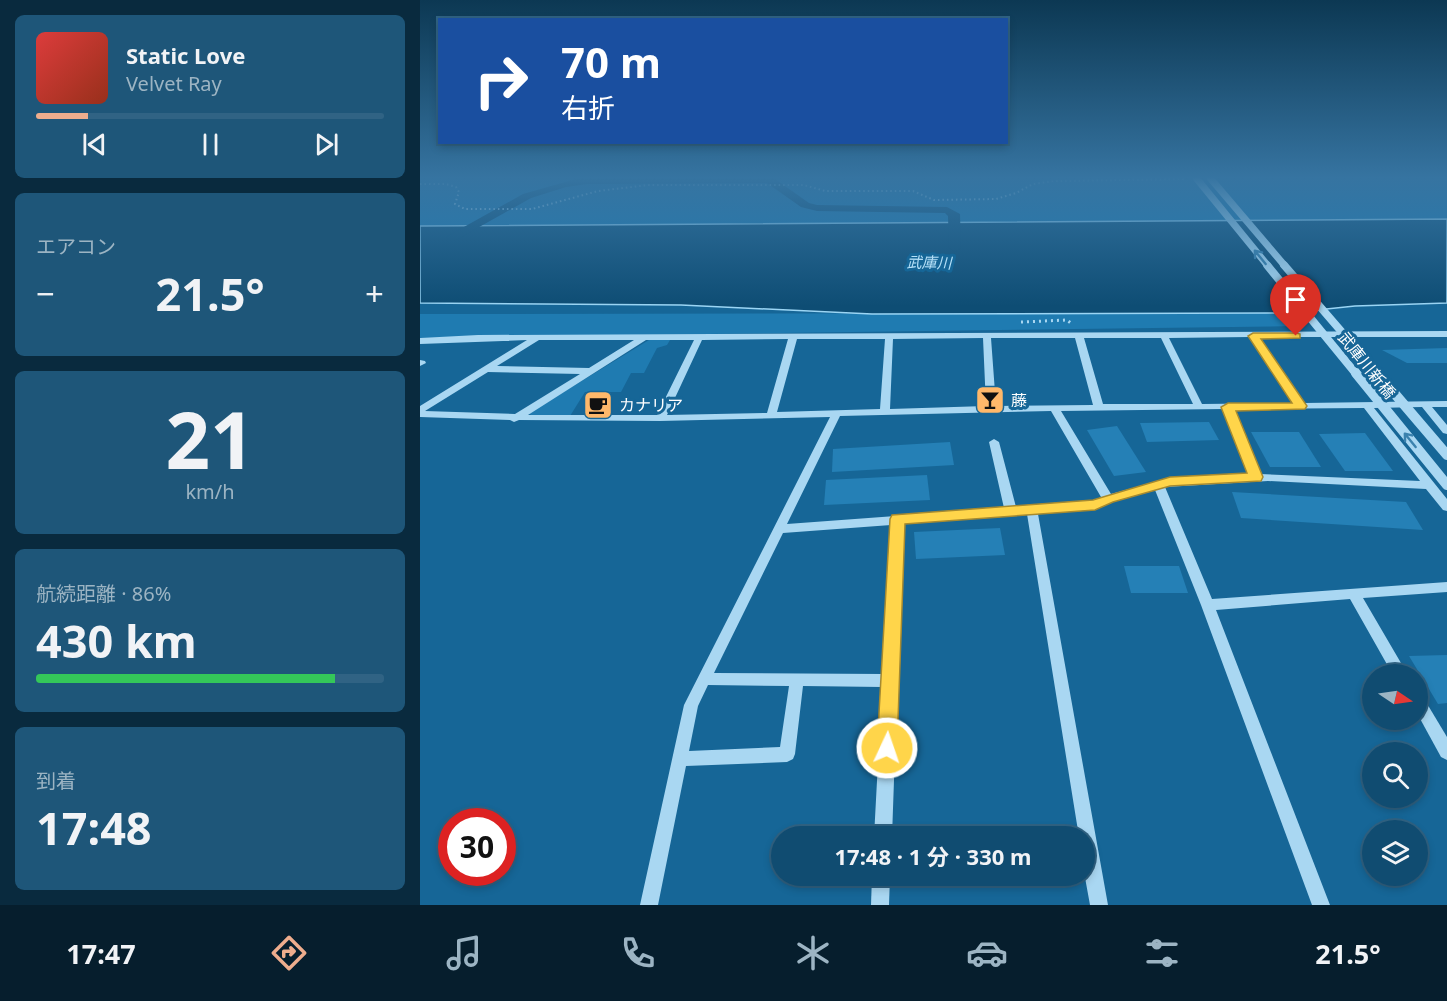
<!DOCTYPE html>
<html lang="ja">
<meta charset="utf-8">
<style>
:root{--surface:#104c71;--page:#1e5679;--text:#f1f3f6;--muted:#9cb4c3;--line:#306384;--accent:#eead8d}
body{margin:0;font-family:"Noto Sans","Noto Sans JP",sans-serif;background:var(--page);color:var(--text);height:100vh;display:flex;flex-direction:column;font-size:22px;white-space:nowrap}
*{box-sizing:border-box;margin:0}
p{font-size:20px;color:var(--muted)}
.icon{flex:none;width:33px;height:33px;fill:none;stroke:currentColor;stroke-width:2;stroke-linecap:round;stroke-linejoin:round}
.map{position:relative;flex:1;overflow:hidden}
.details{display:flex;flex-direction:column;gap:15px;padding:15px;background:#092a3e;width:420px}
.details>*{flex:none}
.guide{position:absolute;left:18px;top:18px;width:570px;height:126px;border-radius:0px;box-shadow:0 3px 9px #0003,0 0 0 2px var(--line);background:#1a4fa0;color:#fff;overflow:hidden}
.needle{width:39px;rotate:103deg}
.tools{position:absolute;left:942px;top:664px;display:grid;gap:12px}
.tools a{display:grid;place-items:center;width:66px;height:66px;border-radius:50%;background:var(--surface);box-shadow:0 3px 9px #0003,0 0 0 2px var(--line);font-size:30px}
.speed{position:absolute;left:18px;top:808px;display:flex;gap:12px;font-size:30px;font-weight:700;text-align:center}
.speed>*{display:grid;place-content:center;width:78px;height:78px;border-radius:50%;background:var(--surface);box-shadow:0 3px 9px #0003,0 0 0 2px var(--line);line-height:1}
.speed .limit{border:9px solid #d22;background:#fff;color:#111}
.pin{position:absolute;display:grid;place-items:center;width:51px;height:51px;color:#fff;margin:-62px -26px;border-radius:50% 50% 50% 0;rotate:-45deg;box-shadow:0 0 6px #0007}
.pin .icon{rotate:45deg}
.me{position:absolute;width:66px;margin:-33px;rotate:3deg;stroke-linejoin:round;filter:drop-shadow(0 0 4px #0008)}
.turn{display:flex;align-items:center;gap:21px;height:126px;padding:0 24px;font-size:27px}
.turn .icon{width:78px;height:78px;stroke-width:2.5}
.turn b{display:block;font-size:42px;line-height:51px}
.big{font-size:45px;font-weight:700;line-height:1.1}
.details .widget{flex:1;display:flex;flex-direction:column;justify-content:center;gap:9px;min-width:0;padding:0 21px;border-radius:9px;background:var(--page)}
.details .dial{align-items:center;gap:0}
.dial b{font-size:78px;line-height:1}
.song{display:flex;align-items:center;gap:18px}
.cover{width:72px;height:72px;border-radius:9px;background:linear-gradient(135deg,hsl(0 70% 55%),hsl(10 70% 35%))}
.played{height:6px;border-radius:3px;background:linear-gradient(90deg,var(--accent) 15%,var(--line) 15%)}
.keys{display:flex;justify-content:space-around;direction:ltr}
.heat{display:flex;justify-content:space-between;align-items:center;font-size:33px;direction:ltr}
.charge{height:9px;border-radius:4px;background:linear-gradient(90deg,#34c759 86%,var(--line) 0)}
.trip{position:absolute;left:351px;top:826px;width:324px;height:60px;border-radius:30px;background:var(--surface);box-shadow:0 3px 9px #0003,0 0 0 2px var(--line);font-weight:700;line-height:60px;text-align:center}
.dock{display:flex;height:96px;justify-content:space-around;align-items:center;background:#061e2d;color:var(--muted)}
.dock .icon{width:42px;height:42px}
.dock .selected{color:var(--accent)}
.dock b{font-size:27px;color:var(--text)}
main{display:flex;flex:1;min-height:0}
.map>svg:first-child{display:block}
</style>
<main>
<section class="details">
<div class="widget">
<div class="song"><i class="cover"></i><div><b>Static Love</b><p>Velvet Ray</p></div></div>
<div class="played"></div>
<div class="keys"><svg class="icon" aria-label="previous" viewBox="0 0 24 24"><path d="M18 5L8 12l10 7zM5 5v14"/></svg><svg class="icon" aria-label="pause" viewBox="0 0 24 24"><path d="M8 5v14M16 5v14"/></svg><svg class="icon" aria-label="next" viewBox="0 0 24 24"><path d="M6 5l10 7-10 7zM19 5v14"/></svg></div>
</div>
<div class="widget"><p>エアコン</p>
<div class="heat"><a>−</a><b class="big">21.5°</b><a>+</a></div>
</div>
<div class="widget dial"><b>21</b><p>km/h</p></div>
<div class="widget"><p>航続距離 · 86%</p><b class="big">430 km</b><div class="charge"></div></div>
<div class="widget"><p>到着</p><b class="big">17:48</b></div>
</section>
<div class="map">
<svg width="1027" height="905" viewBox="0 0 1027 905">
<rect width="100%" height="100%" fill="#166697"/>
<g fill="#1f7bb1">
<polygon points="1027,179 1027,219 0,226 0,180"/>
<polygon points="868,313 880,326 0,338 0,314"/>
<polygon points="229,340 250,340 247,345 237,348 224,373 211,373 201,392 165,392 150,416 111,415 109,413"/>
</g>
<polygon fill="#0e4d74" stroke="#9bd5f4" stroke-width="1.5" points="1027,219 1027,303 935,306 868,313 452,314 261,305 0,303 0,226"/>
<g fill="none" stroke-linecap="round" stroke-linejoin="round">
<polygon fill="#0e4d74" fill-rule="evenodd" points="156,179 355,179 389,203 397,205 527,207 540,214 541,248 535,252 529,248 528,216 525,213 397,211 381,207 347,183 167,184 146,187 111,198 36,240 28,240 26,237 103,194"/>
</g>
<g fill="#2580b6">
<polygon points="1027,348 1027,363 987,363 962,350"/>
<polygon points="789,422 799,440 727,442 720,423"/>
<polygon points="697,426 726,472 694,476 667,430"/>
<polygon points="831,432 879,432 901,467 850,467"/>
<polygon points="945,433 973,471 925,471 899,434"/>
<polygon points="530,442 534,465 412,472 413,449"/>
<polygon points="507,475 510,500 404,505 406,480"/>
<polygon points="812,492 986,502 1003,530 821,518"/>
<polygon points="580,528 585,555 496,559 494,532"/>
<polygon points="704,566 759,566 768,593 711,593"/>
<polygon points="1027,655 1027,703 1018,704 989,656"/>
</g>
<g fill="none" stroke-linecap="round" stroke-linejoin="round">
<polyline stroke="#a9d7f2" stroke-width="2" stroke-dasharray="1.5 3" stroke-linecap="butt" points="0,184 26,184 36,187 39,192 35,204 45,209 112,209 178,191 228,185 384,185 405,191 493,191 514,200 576,199 596,193 613,184 634,181 766,179"/>
<polyline stroke="#a9d7f2" stroke-width="3" stroke-dasharray="2 4" stroke-linecap="butt" points="601,322 647,320 652,324"/>
<g fill="#a9d7f2" fill-rule="evenodd">
<path d="M1027 331V337H838L884 403 1027 401V407H1012L1027 425V434L1023 433 1002 407 954 408 1027 499V511L1023 510 1006 489 848 481 745 487 792 599 1027 582V592L943 598 988 675H973L930 599 796 610 910 905H892L781 605 735 490 692 502 675 509 618 514 688 905H670L664 872V837H659L607 514 483 524 472 837H454L462 687 383 686 375 754 373 759 367 762 266 766 238 905H220L264 705 410 417 240 421 99 420 94 422 90 420 0 417V406L107 340 0 344V338L58 335ZM830 337 874 403 782 404 749 338ZM563 338 566 406 470 409 473 339ZM571 338H655L673 405 576 406ZM664 338H741L773 404H683ZM368 339 347 413 247 415 282 340ZM377 339H465L460 409 357 412ZM119 340H214L169 368 77 366ZM226 340H274L237 415H108ZM68 372 160 374 95 414 5 411ZM944 408 1000 481 840 474 814 409ZM804 409 829 474 750 478 691 494 641 411ZM631 411 681 497 673 501 596 507 579 442 574 439 569 442 584 508 367 524 420 416ZM471 525 463 674 294 673 363 533ZM288 685 369 686 360 747 269 751 278 706Z"/>
<polygon points="0,360 5,361 6,363 0,366"/>
<polygon points="998,695 1003,697 1027,737 1027,760 1021,757 998,715"/>
<polygon points="452,876 470,876 469,905 451,905"/>
</g>
<g stroke="#a9d7f2" stroke-width="7">
<polyline points="777,179 848,266"/>
<polyline points="791,179 865,266"/>
</g>
<g stroke="#a9d7f2" stroke-width="8">
<polyline points="847,265 937,375"/>
<polyline points="864,265 959,375"/>
</g>
<g stroke="#a9d7f2" stroke-width="10">
<polyline points="936,373 1027,485"/>
<polyline points="957,373 1027,455"/>
</g>
</g>
<defs><path id="oneway-shaft" d="M-6 0H5M1.5-3L5.5 0L1.5 3" fill="none" stroke-width="1.6" stroke-linecap="round" stroke-linejoin="round" transform="scale(1.5)"/></defs>
<g stroke="#3b82ae">
<use href="#oneway-shaft" transform="translate(840 257) rotate(-129)"/>
<use href="#oneway-shaft" transform="translate(990 440) rotate(-129)"/>
</g>
<linearGradient id="sky" x2="0" y2="1"><stop stop-color="#0c3853"/><stop offset="0.58" stop-color="#3674a1"/><stop offset="1" stop-color="#3674a1" stop-opacity="0"/></linearGradient>
<rect width="1027" height="306" fill="url(#sky)"/>
<polygon fill="#ffd54a" stroke="#a68a30" stroke-width="1.5" points="876,333 880,334 880,338 841,339 887,406 885,409 816,411 843,477 841,481 750,486 693,502 675,510 485,524 477,748 474,755 467,758 460,755 457,748 470,519 472,515 673,500 750,477 827,473 801,407 808,403 872,403 828,336 833,333"/>
<defs>
<g id="bar-square" transform="scale(1.5)"><rect x="-9" y="-9" width="18" height="18" rx="4" fill="#ffb86a" stroke="#166697"/><path d="M-6-5H6L.8 .8V4.5H3.5V6h-7V4.5H-.8V.8Z" fill="#111"/></g>
<g id="cafe-square" transform="scale(1.5)"><rect x="-9" y="-9" width="18" height="18" rx="4" fill="#ffb86a" stroke="#166697"/><path d="M-5.5-4.5H6V0H3Q3 3.5 0 3.5H-2.5Q-5.5 3.5-5.5 0ZM3-3.2v2h1.7v-2ZM-6 4.5H4V6H-6Z" fill="#111"/></g>
</defs>
<g fill-rule="evenodd">
<use href="#bar-square" x="570" y="400"/>
<use href="#cafe-square" x="178" y="405"/>
</g>
<g text-anchor="middle" stroke-width="6" stroke-linejoin="round" paint-order="stroke">
<g font-size="15" font-style="italic" fill="#b5e0f8" stroke="#166697">
<text transform="translate(509 263) rotate(1)" y="5">武庫川</text>
</g>
<g font-size="16" fill="#fff" stroke="#166697">
<text transform="translate(947 365) rotate(51)" y="6">武庫川新橋</text>
</g>
<g font-size="16" fill="#fff" stroke="#166697" text-anchor="start">
<text x="591" y="406">藤</text>
<text x="199" y="411">カナリア</text>
</g>
</g>
</svg>
<div class="tools">
<a><svg class="needle" viewBox="-14 -14 28 28"><path d="M0-13l5 13h-10z" fill="#e53935"/><path d="M0 13l5-13h-10z" fill="#9cb4c3"/></svg></a>
<a><svg class="icon" aria-label="search" viewBox="0 0 24 24"><circle cx="10" cy="10" r="6"/><path d="M15 15l6 6"/></svg></a>
<a><svg class="icon" aria-label="layers" viewBox="0 0 24 24"><path d="M12 4l9 5-9 5-9-5zM3 14l9 5 9-5"/></svg></a>
</div>
<div class="speed"><div class="limit">30</div></div>
<div class="pin" style="left:876px;top:336px;background:#d93025"><svg class="icon" aria-label="arrive" viewBox="0 0 24 24"><path d="M6 21V4h12l-3 4 3 4H6"/></svg></div>
<svg class="me" style="left:467px;top:748px" viewBox="-20 -20 40 40"><circle r="17" fill="#ffd54a" stroke="#fff" stroke-width="3"/><path d="M0-11L8 9 0 5-8 9z" fill="#fff"/></svg>
<div class="trip">17:48 · 1 分 · 330 m</div>
<div class="guide">
<div class="turn"><svg class="icon" aria-label="right" viewBox="0 0 24 24"><path d="M7 20v-9h11M14 6l5 5-5 5"/></svg><div><b>70 m</b>右折</div></div>
</div>
</div>
</main>
<nav class="dock">
<b>17:47</b>
<svg class="icon selected" aria-label="directions" viewBox="0 0 24 24"><path d="M12 3l9 9-9 9-9-9zM9 14v-3h6M13 9l2 2-2 2"/></svg>
<svg class="icon" aria-label="music" viewBox="0 0 24 24"><path d="M9 18V5l10-2v13"/><circle cx="6" cy="18" r="3"/><circle cx="16" cy="16" r="3"/></svg>
<svg class="icon" aria-label="phone" viewBox="0 0 24 24"><path d="M5 4h4l2 5-3 2q2 4 5 5l2-3 5 2v4C11 20 4 13 5 4z"/></svg>
<svg class="icon" aria-label="climate" viewBox="0 0 24 24"><path d="M12 3v18M4 7l16 10M4 17L20 7"/></svg>
<svg class="icon" aria-label="car" viewBox="0 0 24 24"><path d="M5 17H2v-5l4-1 3-4h7l3 4 3 1v5h-3M9 17h6M6 11h13"/><circle cx="7" cy="17" r="2"/><circle cx="17" cy="17" r="2"/></svg>
<svg class="icon" aria-label="filters" viewBox="0 0 24 24"><path d="M4 7h16M4 17h16"/><circle cx="9" cy="7" r="2"/><circle cx="15" cy="17" r="2"/></svg>
<b>21.5°</b>
</nav>
